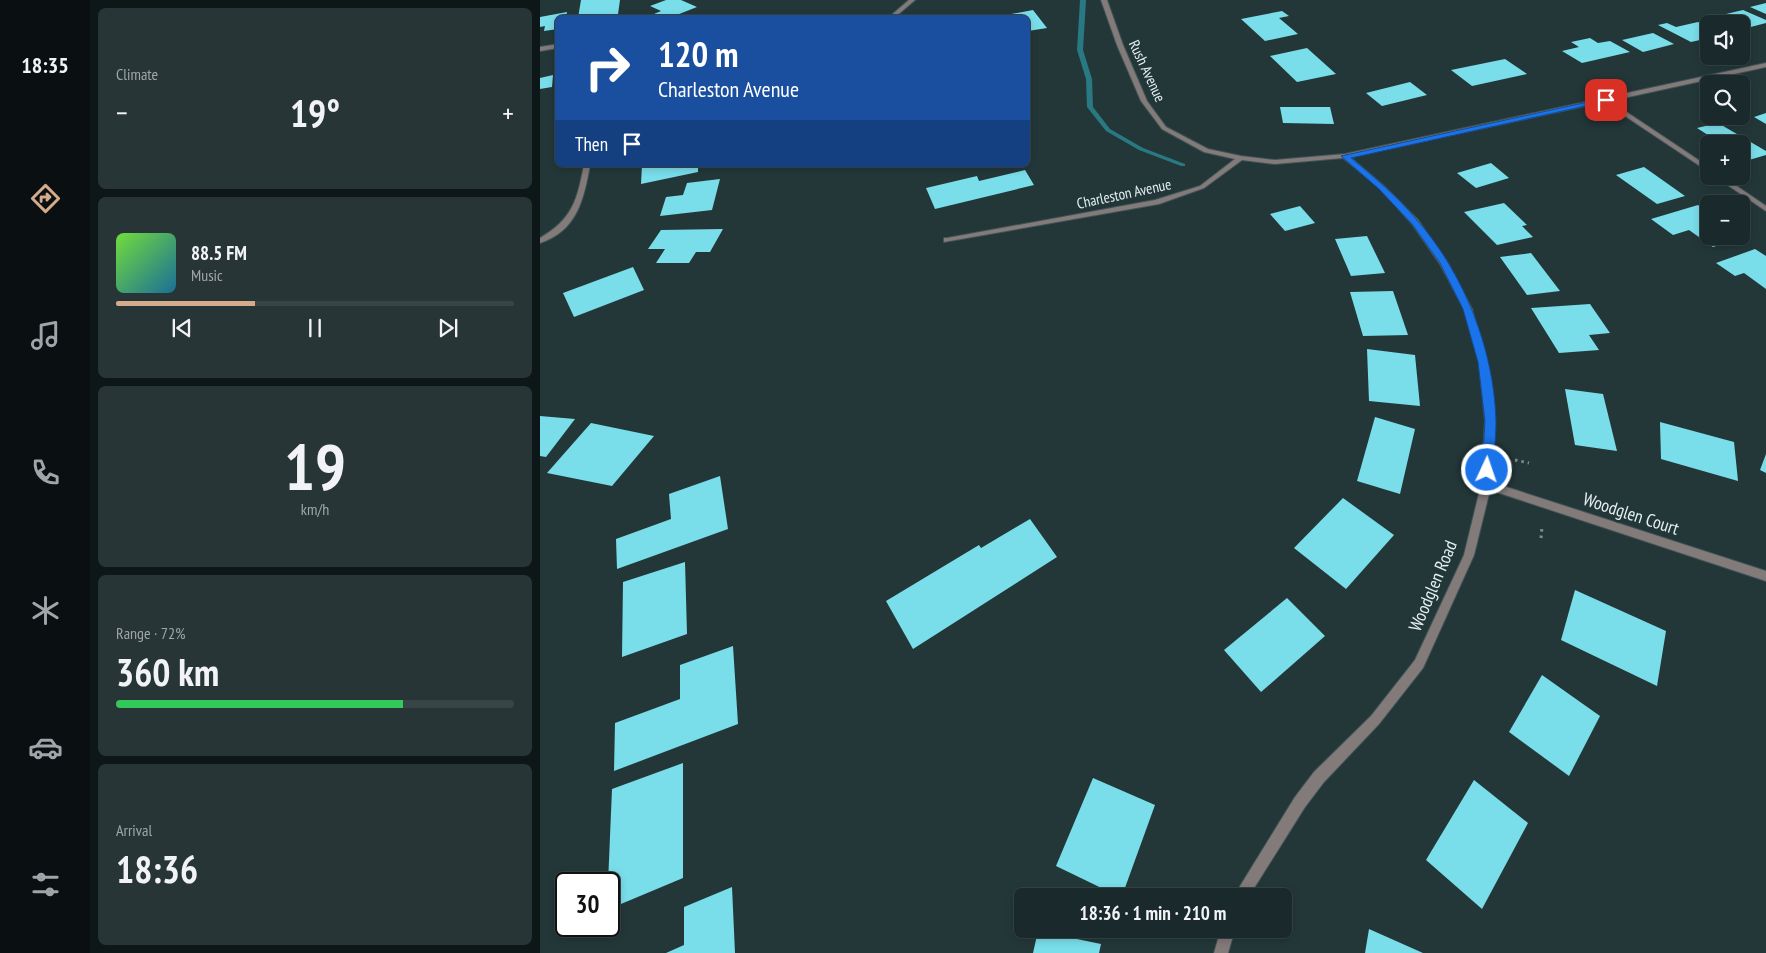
<!DOCTYPE html>
<meta charset="utf-8">
<style>
:root{--surface:#1a292b;--page:#273537;--text:#f1f3f6;--muted:#9fa6a9;--line:#384547;--accent:#d6ab8b}
body{margin:0;font-family:"PT Sans Narrow",sans-serif;background:var(--page);color:var(--text);height:100vh;display:flex;flex-direction:column;font-size:19px;white-space:nowrap}
*{box-sizing:border-box;margin:0}
p{font-size:16px;color:var(--muted)}
.icon{flex:none;width:28px;height:28px;fill:none;stroke:currentColor;stroke-width:2;stroke-linecap:round;stroke-linejoin:round}
.map{position:relative;flex:1;overflow:hidden}
.details{display:flex;flex-direction:column;gap:8px;padding:8px;background:#0e1718;width:450px}
.details>*{flex:none}
.top-card{position:absolute;left:15px;top:15px;width:475px;height:152px;border-radius:8px;box-shadow:0 2px 8px #0003,0 0 0 1px var(--line);background:#1a4fa0;color:#fff;overflow:hidden}
.fabs{position:absolute;left:1160px;top:15px;display:grid;gap:10px}
.fabs a{display:grid;place-items:center;width:50px;height:50px;border-radius:8px;background:var(--surface);box-shadow:0 2px 8px #0003,0 0 0 1px var(--line);font-size:25px}
.speed{position:absolute;left:15px;top:872px;display:flex;gap:10px;font-size:25px;font-weight:700;text-align:center}
.speed>*{display:grid;place-content:center;width:65px;height:65px;border-radius:50%;background:var(--surface);box-shadow:0 2px 8px #0003,0 0 0 1px var(--line);line-height:1}
.speed .limit{border:2px solid #111;border-radius:8px;background:#fff;color:#111}
.pin{position:absolute;display:grid;place-items:center;width:42px;height:42px;color:#fff;margin:-21px;border-radius:10px;box-shadow:0 2px 8px #0006}
.me{position:absolute;width:55px;margin:-28px;rotate:3deg;stroke-linejoin:round;filter:drop-shadow(0 0 4px #0008)}
.turn{display:flex;align-items:center;gap:18px;height:105px;padding:0 20px;font-size:22px}
.turn .icon{width:65px;height:65px;stroke-width:2.5}
.turn b{display:block;font-size:35px;line-height:42px}
.then{display:flex;align-items:center;height:48px;padding:0 20px;background:#0003;gap:10px;font-size:19px}
.big{font-size:38px;font-weight:800;line-height:1.1}
.details .tile{flex:1;display:flex;flex-direction:column;justify-content:center;gap:8px;min-width:0;padding:0 18px;border-radius:8px;background:var(--page)}
.details .dial{align-items:center;gap:0}
.dial b{font-size:65px;line-height:1}
.song{display:flex;align-items:center;gap:15px}
.cover{width:60px;height:60px;border-radius:8px;background:linear-gradient(135deg,hsl(100 70% 55%),hsl(200 70% 35%))}
.played{height:5px;border-radius:2px;background:linear-gradient(90deg,var(--accent) 35%,var(--line) 35%)}
.keys{display:flex;justify-content:space-around;direction:ltr}
.heat{display:flex;justify-content:space-between;align-items:center;font-size:28px;direction:ltr}
.charge{height:8px;border-radius:4px;background:linear-gradient(90deg,#34c759 72%,var(--line) 0)}
.trip{position:absolute;left:474px;top:888px;width:278px;height:50px;border-radius:8px;background:var(--surface);box-shadow:0 2px 8px #0003,0 0 0 1px var(--line);font-weight:800;line-height:50px;text-align:center}
main{display:flex;flex:1;min-height:0}
.tabs{display:flex;flex-direction:column;width:90px;justify-content:space-around;align-items:center;background:#0a1011;color:var(--muted)}
.tabs .icon{width:35px;height:35px}
.tabs .on{color:var(--accent)}
.tabs b{font-size:22px;color:var(--text)}
.map>svg:first-child{display:block}
</style>
<main>
<nav class="tabs">
<b>18:35</b>
<svg class="icon on" aria-label="directions" viewBox="0 0 24 24"><path d="M12 3l9 9-9 9-9-9zM9 14v-3h6M13 9l2 2-2 2"/></svg>
<svg class="icon" aria-label="music" viewBox="0 0 24 24"><path d="M9 18V5l10-2v13"/><circle cx="6" cy="18" r="3"/><circle cx="16" cy="16" r="3"/></svg>
<svg class="icon" aria-label="phone" viewBox="0 0 24 24"><path d="M5 4h4l2 5-3 2q2 4 5 5l2-3 5 2v4C11 20 4 13 5 4z"/></svg>
<svg class="icon" aria-label="climate" viewBox="0 0 24 24"><path d="M12 3v18M4 7l16 10M4 17L20 7"/></svg>
<svg class="icon" aria-label="car" viewBox="0 0 24 24"><path d="M5 17H2v-5l4-1 3-4h7l3 4 3 1v5h-3M9 17h6M6 11h13"/><circle cx="7" cy="17" r="2"/><circle cx="17" cy="17" r="2"/></svg>
<svg class="icon" aria-label="filters" viewBox="0 0 24 24"><path d="M4 7h16M4 17h16"/><circle cx="9" cy="7" r="2"/><circle cx="15" cy="17" r="2"/></svg>
</nav>
<section class="details">
<div class="tile"><p>Climate</p>
<div class="heat"><a>−</a><b class="big">19°</b><a>+</a></div>
</div>
<div class="tile">
<div class="song"><i class="cover"></i><div><b>88.5 FM</b><p>Music</p></div></div>
<div class="played"></div>
<div class="keys"><svg class="icon" aria-label="previous" viewBox="0 0 24 24"><path d="M18 5L8 12l10 7zM5 5v14"/></svg><svg class="icon" aria-label="pause" viewBox="0 0 24 24"><path d="M8 5v14M16 5v14"/></svg><svg class="icon" aria-label="next" viewBox="0 0 24 24"><path d="M6 5l10 7-10 7zM19 5v14"/></svg></div>
</div>
<div class="tile dial"><b>19</b><p>km/h</p></div>
<div class="tile"><p>Range · 72%</p><b class="big">360 km</b><div class="charge"></div></div>
<div class="tile"><p>Arrival</p><b class="big">18:36</b></div>
</section>
<div class="map">
<svg width="1226" height="953" viewBox="0 0 1226 953">
<rect width="100%" height="100%" fill="#233739"/>
<g fill="none" stroke-linecap="round" stroke-linejoin="round">
<polygon fill="#297982" fill-rule="evenodd" points="540,0 546,0 543,50 552,79 553,107 570,129 603,148 645,164 645,166 641,166 599,150 566,131 547,107 546,79 537,50"/>
</g>
<g fill="#79deea">
<polygon points="41,0 80,0 78,14 57,18 38,18"/>
<polygon points="126,0 141,0 157,7 129,18 122,18 114,14 121,11 110,6"/>
<polygon points="1226,3 1226,14 1210,7"/>
<polygon points="493,10 507,28 488,31 488,18 468,18 466,15"/>
<polygon points="1203,10 1226,20 1226,23 1203,29 1201,24 1176,24 1165,19"/>
<polygon points="742,11 749,16 739,18 758,34 725,41 701,19"/>
<polygon points="27,12 26,18 18,18 18,29 4,31 5,26 0,27 0,17"/>
<polygon points="1158,22 1169,27 1169,31 1164,32 1169,35 1169,38 1151,42 1118,25 1127,23 1136,27"/>
<polygon points="1113,33 1134,44 1103,52 1082,40"/>
<polygon points="1050,38 1058,43 1070,41 1090,52 1042,63 1022,51 1039,47 1031,42"/>
<polygon points="767,48 796,74 757,82 730,56"/>
<polygon points="965,59 987,74 932,86 911,70"/>
<polygon points="13,75 12,87 0,89 0,78"/>
<polygon points="870,82 887,95 842,106 826,93"/>
<polygon points="740,107 790,107 794,124 743,123"/>
<polygon points="1226,113 1226,124 1214,117"/>
<polygon points="1178,123 1226,151 1226,155 1209,160 1201,155 1201,144 1182,144 1157,128"/>
<polygon points="951,163 969,178 936,188 917,173"/>
<polygon points="102,165 158,165 158,172 101,184"/>
<polygon points="1104,167 1145,196 1117,204 1076,175"/>
<polygon points="485,170 494,185 395,209 386,188 437,176 439,181"/>
<polygon points="180,179 172,210 120,216 126,197 143,195 147,183"/>
<polygon points="964,203 987,225 982,226 993,237 957,245 924,212"/>
<polygon points="1158,205 1169,212 1169,236 1201,235 1205,237 1173,247 1149,230 1133,235 1111,219"/>
<polygon points="760,206 775,223 745,231 730,214"/>
<polygon points="183,229 170,252 156,252 149,263 116,263 125,249 108,249 121,230"/>
<polygon points="827,236 845,273 811,276 795,239"/>
<polygon points="1215,249 1226,256 1226,289 1204,273 1195,276 1176,263"/>
<polygon points="991,253 1020,291 987,295 960,257"/>
<polygon points="93,267 104,290 34,317 23,293"/>
<polygon points="853,291 868,335 823,336 810,292"/>
<polygon points="1050,304 1070,333 1049,335 1059,350 1019,353 991,308"/>
<polygon points="827,349 875,355 880,406 829,401"/>
<polygon points="1025,389 1063,394 1077,451 1035,445"/>
<polygon points="0,416 35,419 6,457 0,456"/>
<polygon points="835,417 875,429 860,494 817,481"/>
<polygon points="1120,422 1194,442 1198,481 1121,459"/>
<polygon points="51,423 114,436 72,486 7,473"/>
<polygon points="1226,454 1226,473 1220,470"/>
<polygon points="180,476 188,529 77,569 76,539 131,519 129,494"/>
<polygon points="803,498 854,535 806,589 754,548"/>
<polygon points="490,519 517,557 373,649 346,601 439,545 441,548"/>
<polygon points="145,562 147,634 82,657 83,582"/>
<polygon points="1035,590 1126,631 1117,686 1021,640"/>
<polygon points="747,598 785,636 721,692 684,650"/>
<polygon points="193,646 198,724 74,771 75,723 140,699 140,665"/>
<polygon points="1002,675 1060,716 1029,776 969,732"/>
<polygon points="143,763 143,878 69,909 68,884 72,789"/>
<polygon points="553,778 615,805 582,896 578,896 516,866"/>
<polygon points="934,780 988,823 942,909 886,860"/>
<polygon points="192,887 195,953 126,953 144,945 144,907"/>
<polygon points="829,929 883,953 825,953"/>
<polygon points="498,931 561,944 559,953 493,953"/>
</g>
<g fill="none" stroke-linecap="round" stroke-linejoin="round">
<g stroke="#425456" stroke-width="2">
<g id="minor">
<polygon points="369,0 375,0 354,18 348,18"/>
<polygon points="561,0 567,0 583,45 607,101 626,127 668,149 701,156 735,160 805,154 1226,63 1226,67 1070,101 1169,167 1169,172 1064,102 810,157 844,186 878,220 908,263 932,309 947,362 955,421 951,482 1226,571 1226,581 950,490 934,555 883,668 839,724 784,782 765,807 709,896 694,896 755,797 774,772 831,716 875,660 924,555 941,485 945,421 939,362 924,309 900,264 872,224 840,188 803,158 735,164 702,160 664,188 619,204 404,242 404,238 407,238 615,200 660,186 695,159 664,152 622,129 601,101 577,45"/>
<polygon points="18,44 18,48 0,51 0,47"/>
<path d="M44 165H50C44 199 37 231 0 243V238C33 219 37 200 44 165Z"/>
<polygon points="1174,176 1182,176 1226,206 1226,211"/>
<polygon points="681,929 695,929 688,953 674,953"/>
</g>
</g>
<g stroke="#7e8e90" stroke-width="3" stroke-dasharray="2.5 4" stroke-linecap="butt">
<polyline points="975,460 989,463"/>
<polyline points="1001,538 1002,527"/>
</g>
<use href="#minor" fill="#837a7a" fill-rule="evenodd"/>
</g>
<path fill="#1a73e8" stroke="#114b97" d="M1066 98 1069 100 1068 101 811 158C834 177 857 196 877 220 924 274 954 349 956 421 956 437 954 454 953 470L947 475 942 470 945 421 938 362 923 309 900 263 872 224 839 189 801 156Z"/>
<g text-anchor="middle" stroke-width="5" stroke-linejoin="round" paint-order="stroke">
<g font-size="15" fill="#e4eff1" stroke="#233739">
<text transform="translate(607 71) rotate(65)" y="5">Rush Avenue</text>
<text transform="translate(584 194) rotate(-12)" y="5">Charleston Avenue</text>
</g>
<g font-size="18" fill="#e4eff1" stroke="#233739">
<text transform="translate(1091 514) rotate(18)" y="6">Woodglen Court</text>
<text transform="translate(893 586) rotate(-67)" y="6">Woodglen Road</text>
</g>
</g>
</svg>
<div class="fabs">
<a><svg class="icon" aria-label="sound" viewBox="0 0 24 24"><path d="M4 9h4l5-4v14l-5-4H4zM17 9q2 3 0 6"/></svg></a>
<a><svg class="icon" aria-label="search" viewBox="0 0 24 24"><circle cx="10" cy="10" r="6"/><path d="M15 15l6 6"/></svg></a>
<a>+</a>
<a>−</a>
</div>
<div class="speed"><div class="limit">30</div></div>
<div class="pin" style="left:1066px;top:100px;background:#d93025"><svg class="icon" aria-label="arrive" viewBox="0 0 24 24"><path d="M6 21V4h12l-3 4 3 4H6"/></svg></div>
<svg class="me" style="left:947px;top:470px" viewBox="-20 -20 40 40"><circle r="17" fill="#1a73e8" stroke="#fff" stroke-width="3"/><path d="M0-11L8 9 0 5-8 9z" fill="#fff"/></svg>
<div class="trip">18:36 · 1 min · 210 m</div>
<div class="top-card">
<div class="turn"><svg class="icon" aria-label="right" viewBox="0 0 24 24"><path d="M7 20v-9h11M14 6l5 5-5 5"/></svg><div><b>120 m</b>Charleston Avenue</div></div>
<div class="then">Then<svg class="icon" aria-label="arrive" viewBox="0 0 24 24"><path d="M6 21V4h12l-3 4 3 4H6"/></svg></div>
</div>
</div>
</main>
